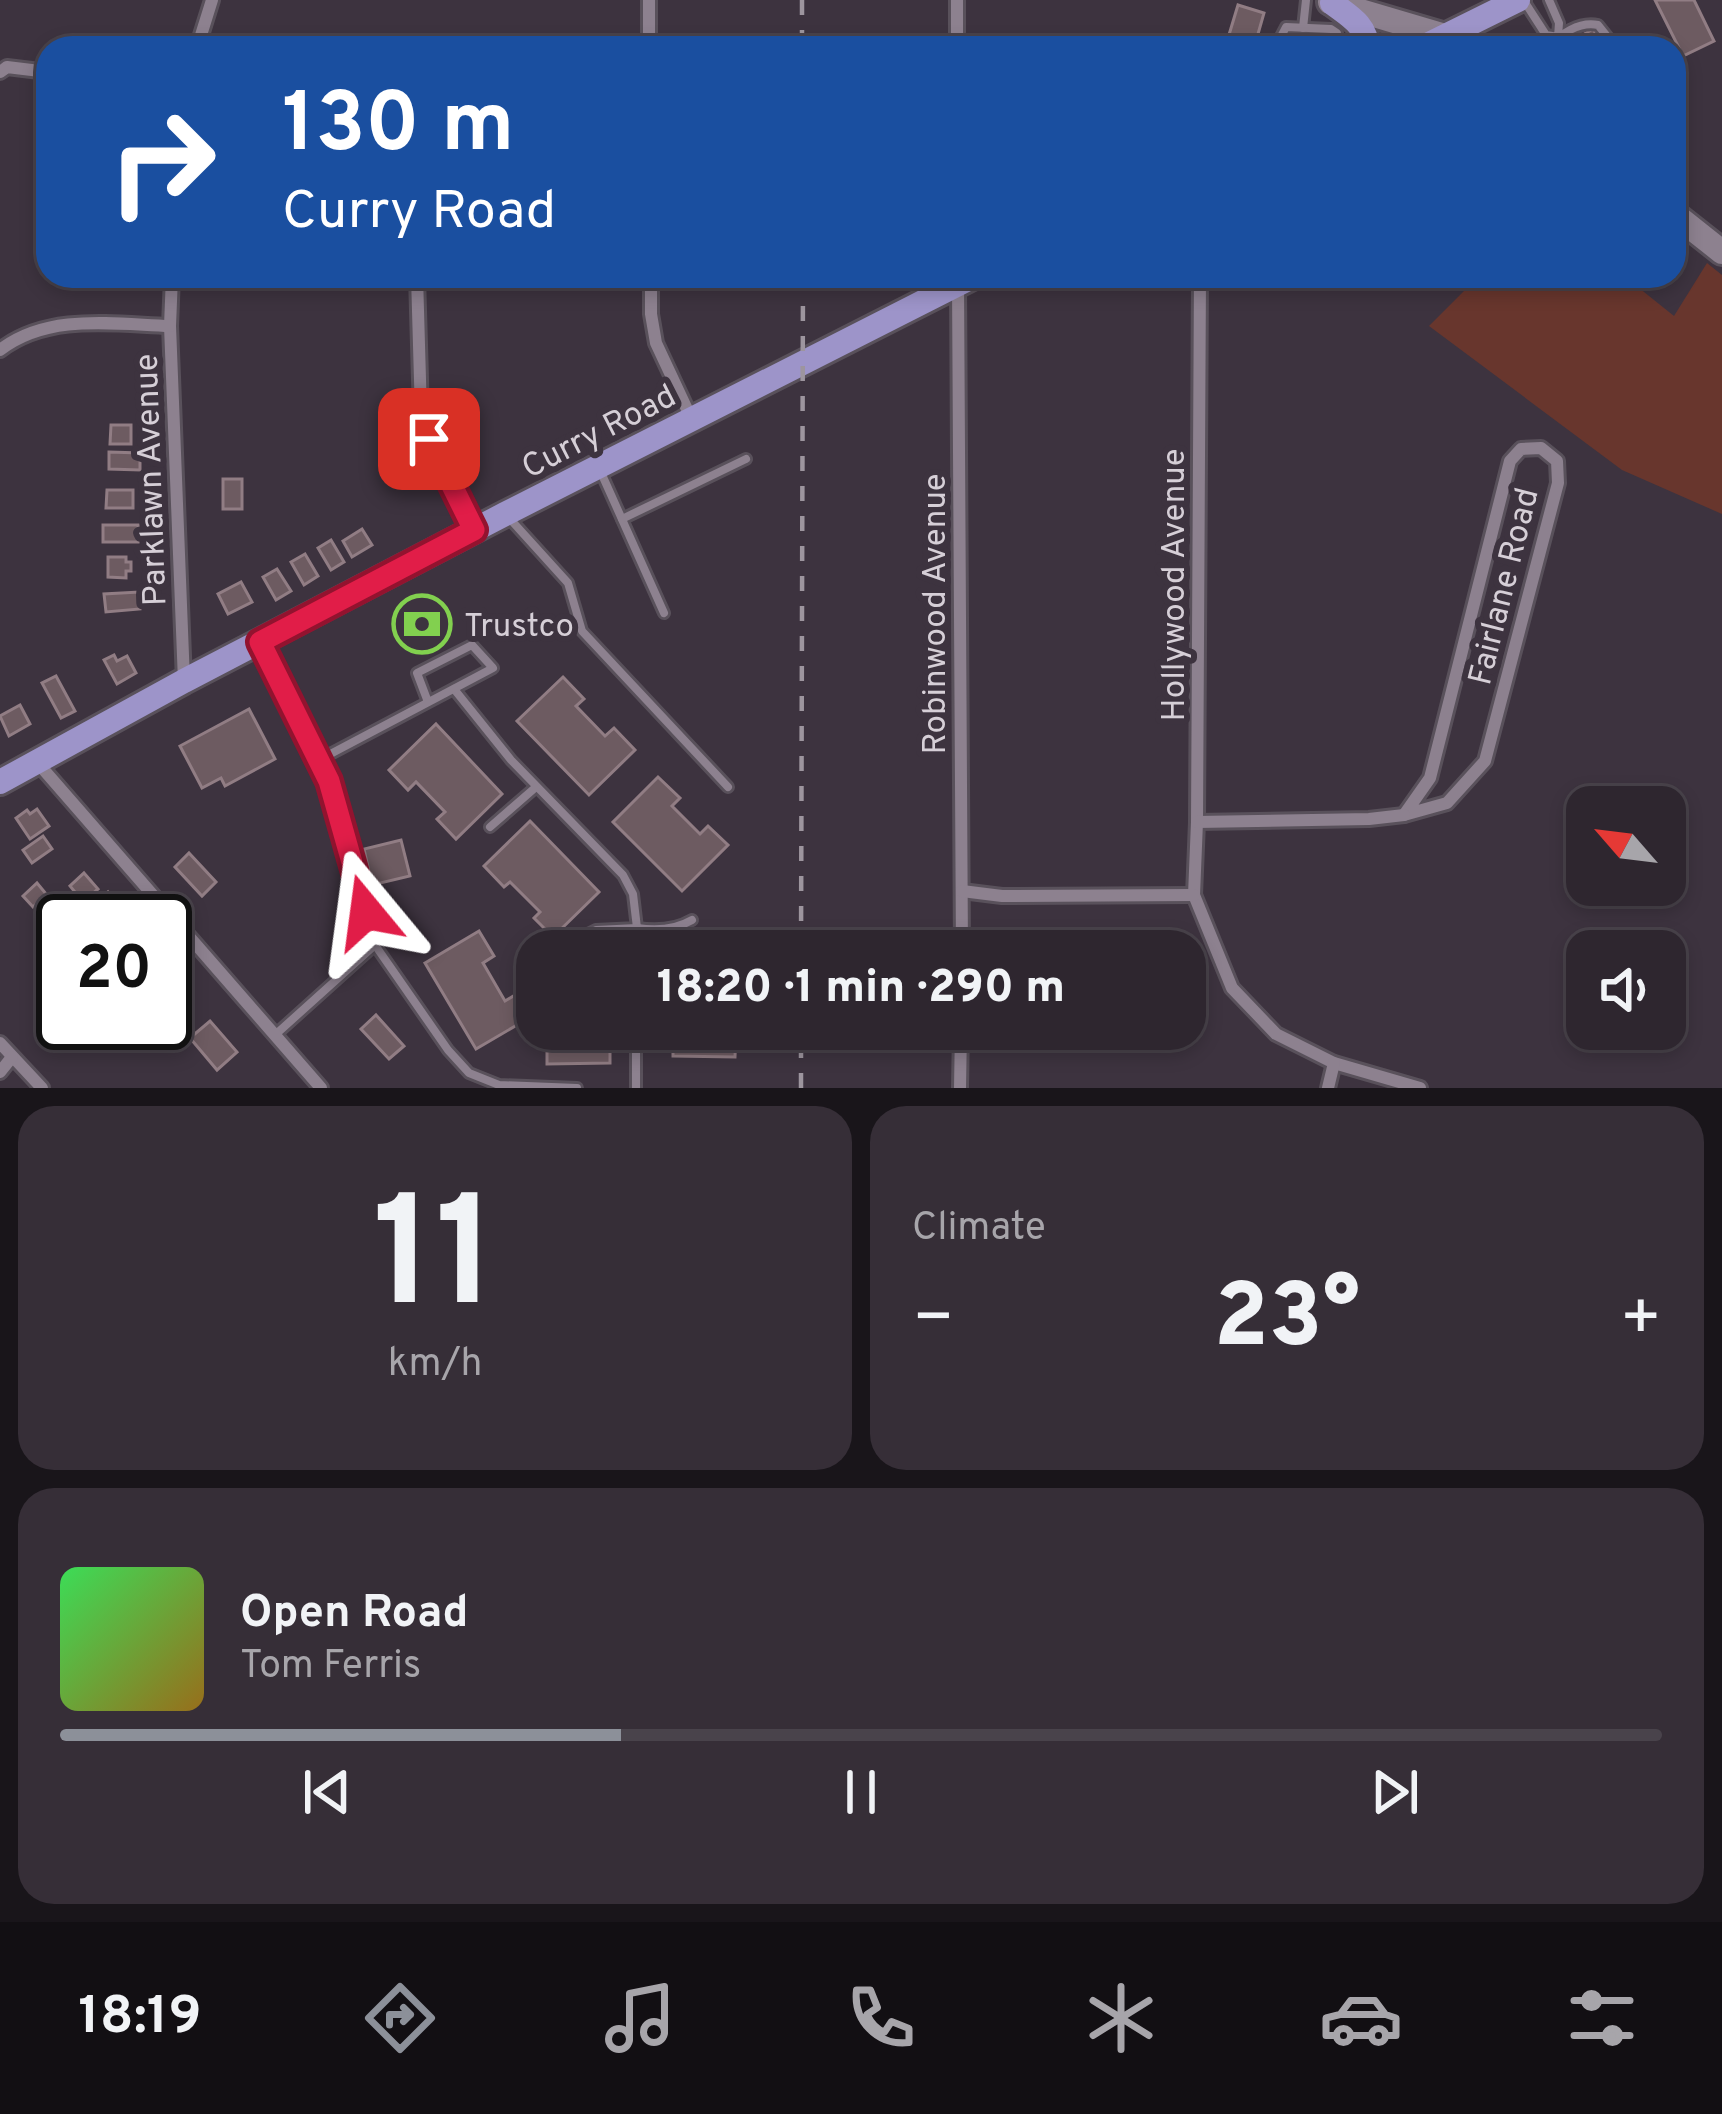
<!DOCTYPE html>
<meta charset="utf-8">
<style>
:root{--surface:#2e262f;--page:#362e37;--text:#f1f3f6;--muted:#a7a5aa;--line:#49434b;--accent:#8c9099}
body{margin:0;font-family:Overpass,sans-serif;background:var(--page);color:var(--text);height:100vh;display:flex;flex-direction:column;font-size:45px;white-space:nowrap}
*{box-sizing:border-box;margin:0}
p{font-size:39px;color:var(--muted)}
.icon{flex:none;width:66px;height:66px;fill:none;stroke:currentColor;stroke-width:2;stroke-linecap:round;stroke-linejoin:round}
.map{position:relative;height:1088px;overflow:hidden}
.details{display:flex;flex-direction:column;gap:18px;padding:18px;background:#19151a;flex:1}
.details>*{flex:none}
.hud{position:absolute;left:36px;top:36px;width:1650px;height:252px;border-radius:36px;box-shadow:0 6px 18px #0003,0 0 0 3px var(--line);background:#1a4fa0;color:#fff;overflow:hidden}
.needle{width:78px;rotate:298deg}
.tools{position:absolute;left:1566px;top:786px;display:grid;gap:24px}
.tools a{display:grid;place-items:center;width:120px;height:120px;border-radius:24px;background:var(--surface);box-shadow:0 6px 18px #0003,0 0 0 3px var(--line);font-size:60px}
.speed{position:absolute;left:36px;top:894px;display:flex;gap:24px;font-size:60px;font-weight:700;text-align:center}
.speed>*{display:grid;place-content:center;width:156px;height:156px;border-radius:50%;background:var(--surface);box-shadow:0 6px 18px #0003,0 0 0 3px var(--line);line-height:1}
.speed .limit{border:6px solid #111;border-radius:18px;background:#fff;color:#111}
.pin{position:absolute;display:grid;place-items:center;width:102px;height:102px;color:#fff;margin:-51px;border-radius:24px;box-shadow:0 6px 18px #0006}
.me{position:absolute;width:132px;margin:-66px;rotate:344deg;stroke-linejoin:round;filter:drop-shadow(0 0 9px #0008)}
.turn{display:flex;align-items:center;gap:42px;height:252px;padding:0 48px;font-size:54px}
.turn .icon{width:156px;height:156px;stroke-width:2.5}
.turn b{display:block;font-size:84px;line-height:102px}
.big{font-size:90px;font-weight:800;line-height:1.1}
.details .widget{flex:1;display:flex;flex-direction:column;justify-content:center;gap:18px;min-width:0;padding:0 42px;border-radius:36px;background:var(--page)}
.details .dial{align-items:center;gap:0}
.dial b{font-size:156px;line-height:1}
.song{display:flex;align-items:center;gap:36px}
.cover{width:144px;height:144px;border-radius:18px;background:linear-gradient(135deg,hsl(130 70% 55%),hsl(40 70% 35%))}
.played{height:12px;border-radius:6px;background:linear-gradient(90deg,var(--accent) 35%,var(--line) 35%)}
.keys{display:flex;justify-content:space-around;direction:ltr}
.heat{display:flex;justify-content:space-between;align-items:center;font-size:66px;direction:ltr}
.details .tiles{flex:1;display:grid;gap:18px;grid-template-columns:1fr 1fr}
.widget:last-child{grid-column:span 2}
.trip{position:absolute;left:516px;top:930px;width:690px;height:120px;border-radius:36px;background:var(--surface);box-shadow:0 6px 18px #0003,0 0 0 3px var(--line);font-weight:800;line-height:120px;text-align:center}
.tabs{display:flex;height:192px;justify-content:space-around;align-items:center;background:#120f13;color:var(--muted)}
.tabs .icon{width:84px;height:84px}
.tabs .on{color:var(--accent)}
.tabs b{font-size:54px;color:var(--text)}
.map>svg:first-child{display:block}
</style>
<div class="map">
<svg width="1722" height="1088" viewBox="0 0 1722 1088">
<rect width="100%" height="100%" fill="#3d333f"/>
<polygon fill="#68362d" points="1707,263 1722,275 1722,514 1622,470 1429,326 1479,276 1624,276 1674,316"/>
<g fill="#6d5b61" stroke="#917d84" stroke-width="3">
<polygon points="1655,0 1694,0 1714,41 1683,56"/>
<polygon points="1238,5 1264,13 1254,48 1225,48"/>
<polygon points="1593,29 1604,48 1560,48"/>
<polygon points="1331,34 1332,48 1288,48 1287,37"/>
<polygon points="111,425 131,425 131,444 110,444"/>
<polygon points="109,452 140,453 140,470 109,469"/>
<rect x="223" y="479" width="19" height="30"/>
<polygon points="107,490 133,490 133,508 106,508"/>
<rect x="103" y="525" width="35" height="17"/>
<polygon points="362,529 372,545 352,557 343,541"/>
<polygon points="331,540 344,562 331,570 318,548"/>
<polygon points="305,554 318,576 304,585 291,562"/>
<polygon points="108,557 126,557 126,562 131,562 131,571 126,571 126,578 108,577"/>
<polygon points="277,569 291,591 276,600 263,577"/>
<polygon points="241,582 252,602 228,614 218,594"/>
<polygon points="139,592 140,609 106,612 104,594"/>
<polygon points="425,600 443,635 419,647 402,612"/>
<polygon points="114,655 117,661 127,656 136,673 117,684 104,660"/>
<polygon points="56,676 75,711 61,718 42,683"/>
<polygon points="563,677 584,699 576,706 605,736 614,728 635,750 589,795 517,721"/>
<polygon points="20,705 30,724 9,736 0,716"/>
<polygon points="249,709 275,759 225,786 221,778 202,788 180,746"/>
<polygon points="436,724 502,794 456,839 437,819 445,812 416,782 408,790 389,770"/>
<polygon points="658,777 680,798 672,806 700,834 708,826 728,845 682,891 613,822"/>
<polygon points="37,809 49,826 30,839 16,818 27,810 30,814"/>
<polygon points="530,821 599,892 553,937 534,918 540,912 510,882 504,887 484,866"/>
<polygon points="43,836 52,849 32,863 23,850"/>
<polygon points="401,840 410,876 372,885 364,849"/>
<polygon points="189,853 216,882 202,896 175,867"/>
<polygon points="84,873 98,889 83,902 70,886"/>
<polygon points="37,883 47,895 33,907 23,896"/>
<polygon points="108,892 119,905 101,921 95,921 86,911"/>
<polygon points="479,931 494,956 483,963 505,1001 515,995 529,1018 476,1049 425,963"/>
<polygon points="376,1015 404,1046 389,1059 361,1029"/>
<polygon points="210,1021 237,1052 217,1070 190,1038"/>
<polygon points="556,1029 610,1029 610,1063 547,1064 547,1031"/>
<polygon points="673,1029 736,1029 735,1057 673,1056"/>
</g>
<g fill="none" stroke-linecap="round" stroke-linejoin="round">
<g stroke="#59515b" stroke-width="14">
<g id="lane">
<polyline points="1524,1 1546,35 1558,37 1559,23 1549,0"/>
<polyline points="1303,28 1306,0"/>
<polyline points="1275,48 1286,27 1331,29 1337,33 1337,48"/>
<path d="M1549 48C1559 34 1580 21 1598 25L1610 40V48"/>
<polyline points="1441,276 1445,276"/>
<polyline points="599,468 664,613"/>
<polyline points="510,519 568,583 582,631 728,787"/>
<polyline points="622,519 746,459"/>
<polyline points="262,647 300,718 329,781 375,945 275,1035"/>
<polyline points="454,689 511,760 623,875 633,894 637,928 596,930 574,941"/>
<polyline points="319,760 493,668 472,645 417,673 428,702"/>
<polyline points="490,827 536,787"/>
<polyline points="375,945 448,1050 469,1073 499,1085 577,1088"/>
<path d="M637 951V928C657 931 675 930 692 920"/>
<polyline points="636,1088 636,1029"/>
</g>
</g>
<g stroke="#59515b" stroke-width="18">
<g id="street">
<polyline points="957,0 957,48"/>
<polyline points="197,48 212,0"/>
<polyline points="649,48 649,0"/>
<polyline points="0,72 7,67 48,72"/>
<polyline points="172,276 170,326 184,681"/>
<polyline points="417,276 421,414 429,439 474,530"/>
<polyline points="651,276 651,314 656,343 692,420"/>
<polyline points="1200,276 1197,822 1194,895 1232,988 1276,1034 1334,1063 1420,1088"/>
<polyline points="958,283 962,951"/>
<path d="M0 350C48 313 113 324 170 326"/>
<polygon points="1541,448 1557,461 1558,483 1485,761 1447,803 1404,815 1430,778 1510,461 1521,449"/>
<polyline points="37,762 321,1088"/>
<polyline points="1197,822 1369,819 1404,815"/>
<polyline points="962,891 1002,896 1194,895"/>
<polyline points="0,1043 42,1088"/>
<polyline points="0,1072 12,1057"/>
<polyline points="960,1088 961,1029"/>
<polyline points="1328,1088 1334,1063"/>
</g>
</g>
<g stroke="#59515b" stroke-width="30">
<g id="secondary">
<polyline points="1330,2 1445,36 1464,48"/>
<polyline points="1674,214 1722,252"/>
</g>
</g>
<g stroke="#59515b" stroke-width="30">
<g id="primary">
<path d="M1332 3C1349 16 1367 25 1367 48"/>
<polyline points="1421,48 1518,0"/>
<polyline points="0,782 184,681 505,514 974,276"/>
</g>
</g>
<use href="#lane" stroke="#8d818f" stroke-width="8"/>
<use href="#street" stroke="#8d818f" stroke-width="12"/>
<use href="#secondary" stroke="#8d818f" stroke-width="24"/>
<use href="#primary" stroke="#9d94c9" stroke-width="24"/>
<g stroke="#9d959e" stroke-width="4.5" stroke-dasharray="15 15" stroke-linecap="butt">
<polyline points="802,0 802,48"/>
<polyline points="801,951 803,276"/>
<polyline points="801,1088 801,1029"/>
</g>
</g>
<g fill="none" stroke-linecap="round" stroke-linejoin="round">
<g stroke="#92132f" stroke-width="30">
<polyline id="route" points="366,912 329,781 260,642 474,530 429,439"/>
</g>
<use href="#route" stroke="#e11d48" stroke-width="21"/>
</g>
<defs>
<g id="bank-ring" transform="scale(3)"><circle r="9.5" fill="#3d333f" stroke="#82d04f" stroke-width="1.5"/><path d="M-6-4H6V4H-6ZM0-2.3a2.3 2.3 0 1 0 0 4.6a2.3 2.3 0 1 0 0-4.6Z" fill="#82d04f"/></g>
</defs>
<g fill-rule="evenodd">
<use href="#bank-ring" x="422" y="624"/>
</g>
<g text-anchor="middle" stroke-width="12" stroke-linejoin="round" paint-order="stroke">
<g font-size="33" fill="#d6cfd7" stroke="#3d333f">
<text transform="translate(598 430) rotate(-27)" y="12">Curry Road</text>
<text transform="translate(149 480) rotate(-92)" y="12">Parklawn Avenue</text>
<text transform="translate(1172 585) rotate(-90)" y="12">Hollywood Avenue</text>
<text transform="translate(1502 586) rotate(-76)" y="12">Fairlane Road</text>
<text transform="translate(933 614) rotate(-90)" y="12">Robinwood Avenue</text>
</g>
<g font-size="33" fill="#d6cfd7" stroke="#3d333f" text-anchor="start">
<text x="464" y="636">Trustco</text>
</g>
</g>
</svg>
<div class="tools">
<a><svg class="needle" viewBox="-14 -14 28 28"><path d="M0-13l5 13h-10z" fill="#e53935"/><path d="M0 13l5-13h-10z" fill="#a7a5aa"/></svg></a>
<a><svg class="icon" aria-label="sound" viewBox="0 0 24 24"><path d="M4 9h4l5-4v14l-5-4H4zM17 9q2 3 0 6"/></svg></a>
</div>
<div class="speed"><div class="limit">20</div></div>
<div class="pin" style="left:429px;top:439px;background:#d93025"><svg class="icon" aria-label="arrive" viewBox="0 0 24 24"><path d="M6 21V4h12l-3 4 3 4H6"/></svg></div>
<svg class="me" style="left:366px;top:912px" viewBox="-20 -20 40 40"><path d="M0-17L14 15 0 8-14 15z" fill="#e11d48" stroke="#fff" stroke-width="4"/></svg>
<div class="trip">18:20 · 1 min · 290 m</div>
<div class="hud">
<div class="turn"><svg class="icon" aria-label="right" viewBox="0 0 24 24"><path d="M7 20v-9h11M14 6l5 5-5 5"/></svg><div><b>130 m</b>Curry Road</div></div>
</div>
</div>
<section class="details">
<div class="tiles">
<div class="widget dial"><b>11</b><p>km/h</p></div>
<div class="widget"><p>Climate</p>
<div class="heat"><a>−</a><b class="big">23°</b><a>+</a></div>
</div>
<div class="widget">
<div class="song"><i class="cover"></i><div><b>Open Road</b><p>Tom Ferris</p></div></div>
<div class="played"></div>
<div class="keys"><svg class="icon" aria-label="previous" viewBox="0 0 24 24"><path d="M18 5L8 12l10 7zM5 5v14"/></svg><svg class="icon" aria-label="pause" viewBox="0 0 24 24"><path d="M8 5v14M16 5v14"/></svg><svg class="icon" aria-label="next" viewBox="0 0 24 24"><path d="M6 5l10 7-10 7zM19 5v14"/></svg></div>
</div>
</div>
</section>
<nav class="tabs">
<b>18:19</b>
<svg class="icon on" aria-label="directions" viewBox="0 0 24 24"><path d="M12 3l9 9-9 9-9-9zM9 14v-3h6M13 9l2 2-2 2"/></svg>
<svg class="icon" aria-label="music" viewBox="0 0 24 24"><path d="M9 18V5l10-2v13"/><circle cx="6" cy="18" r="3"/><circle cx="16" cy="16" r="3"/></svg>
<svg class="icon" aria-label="phone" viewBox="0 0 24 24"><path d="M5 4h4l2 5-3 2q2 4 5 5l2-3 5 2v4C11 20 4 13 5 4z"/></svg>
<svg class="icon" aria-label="climate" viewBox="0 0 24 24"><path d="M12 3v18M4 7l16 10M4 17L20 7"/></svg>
<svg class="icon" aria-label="car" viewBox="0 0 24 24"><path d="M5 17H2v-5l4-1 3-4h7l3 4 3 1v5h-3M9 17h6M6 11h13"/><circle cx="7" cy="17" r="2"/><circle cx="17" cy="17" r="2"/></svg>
<svg class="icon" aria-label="filters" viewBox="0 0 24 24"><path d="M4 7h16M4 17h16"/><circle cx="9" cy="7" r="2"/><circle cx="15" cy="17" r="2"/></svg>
</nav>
